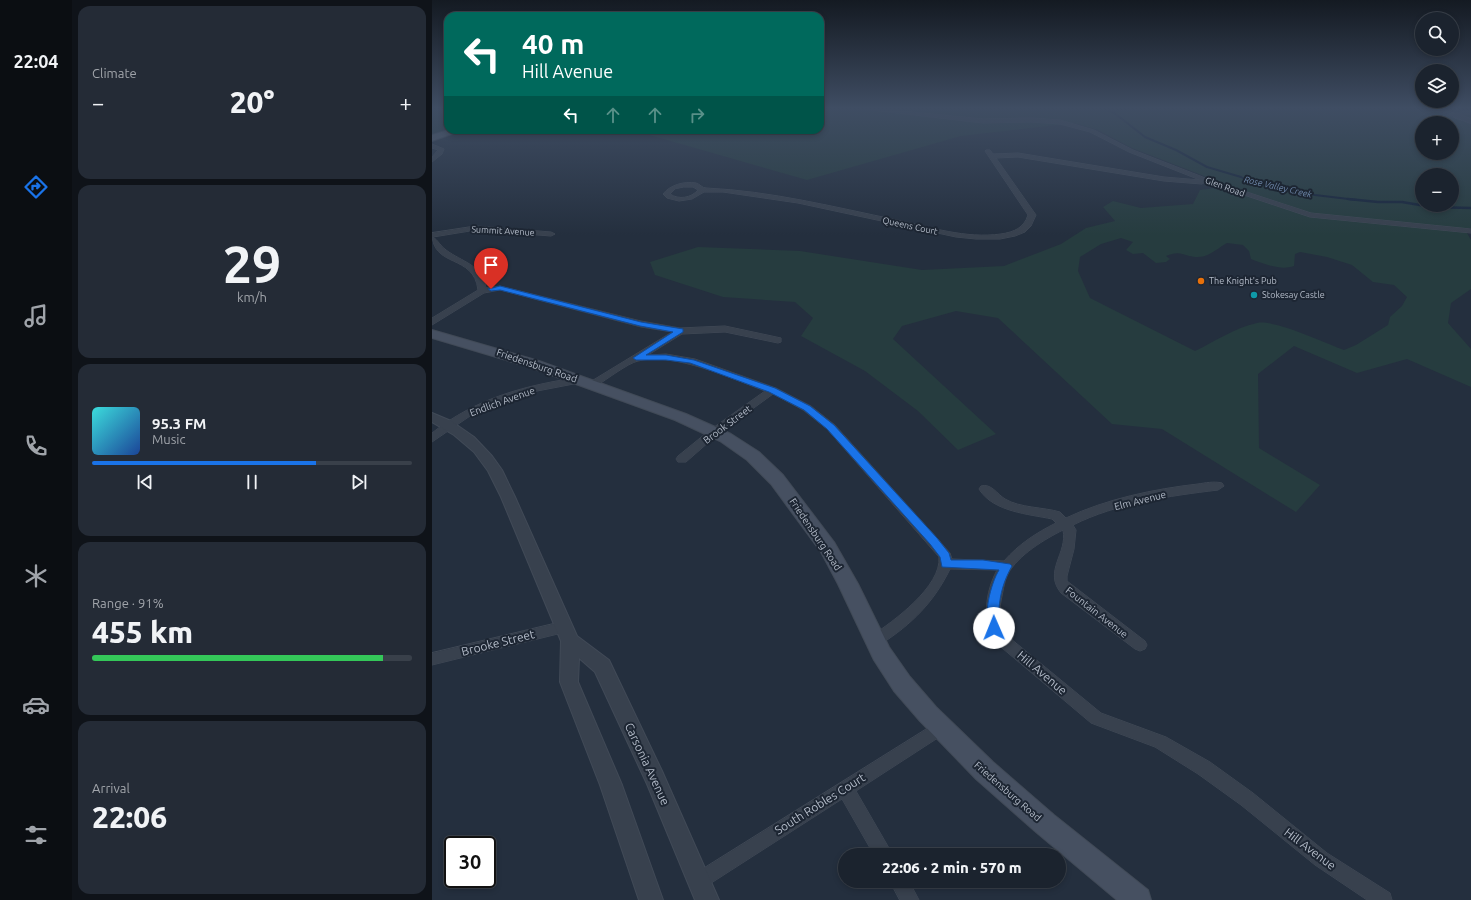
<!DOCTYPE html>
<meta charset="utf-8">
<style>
:root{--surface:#1b232e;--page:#242b36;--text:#f1f3f6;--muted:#a0a4aa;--line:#39404a;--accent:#1a73e8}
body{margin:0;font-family:Ubuntu,sans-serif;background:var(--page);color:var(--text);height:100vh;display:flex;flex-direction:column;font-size:15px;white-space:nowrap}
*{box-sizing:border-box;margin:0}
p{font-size:13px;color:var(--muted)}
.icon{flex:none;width:22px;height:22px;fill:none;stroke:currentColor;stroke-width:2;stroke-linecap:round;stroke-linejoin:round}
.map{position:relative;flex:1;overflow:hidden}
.sheet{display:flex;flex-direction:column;gap:6px;padding:6px;background:#0f1319;width:360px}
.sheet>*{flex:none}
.banner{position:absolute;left:12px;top:12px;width:380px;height:122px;border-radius:12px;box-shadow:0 2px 6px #0003,0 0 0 1px var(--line);background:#00695c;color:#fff;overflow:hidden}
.controls{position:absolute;left:983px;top:12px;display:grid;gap:8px}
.controls a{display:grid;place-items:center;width:44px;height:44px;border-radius:50%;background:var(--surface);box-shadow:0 2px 6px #0003,0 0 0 1px var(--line);font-size:20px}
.speed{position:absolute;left:12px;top:836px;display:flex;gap:8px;font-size:20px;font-weight:700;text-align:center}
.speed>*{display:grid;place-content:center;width:52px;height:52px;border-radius:50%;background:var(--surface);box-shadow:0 2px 6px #0003,0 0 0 1px var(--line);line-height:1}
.speed .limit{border:2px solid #111;border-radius:6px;background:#fff;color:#111}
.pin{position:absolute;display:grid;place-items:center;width:34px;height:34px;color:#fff;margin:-41px -17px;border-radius:50% 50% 50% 0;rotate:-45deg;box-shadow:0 0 4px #0007}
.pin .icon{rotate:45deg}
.me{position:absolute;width:44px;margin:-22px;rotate:359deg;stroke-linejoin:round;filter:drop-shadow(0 0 3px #0008)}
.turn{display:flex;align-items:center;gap:14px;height:84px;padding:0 12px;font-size:18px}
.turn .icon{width:52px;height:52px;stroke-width:2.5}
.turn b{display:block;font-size:28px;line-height:34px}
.lanes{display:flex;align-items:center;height:38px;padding:0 12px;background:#0003;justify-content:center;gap:20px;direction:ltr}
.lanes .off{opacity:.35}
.big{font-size:30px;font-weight:800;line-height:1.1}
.sheet .tile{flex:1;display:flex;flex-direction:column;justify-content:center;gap:6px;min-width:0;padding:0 14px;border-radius:12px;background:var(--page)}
.sheet .dial{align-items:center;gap:0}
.dial b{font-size:52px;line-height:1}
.song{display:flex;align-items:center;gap:12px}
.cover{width:48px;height:48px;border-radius:6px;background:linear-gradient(135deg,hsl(180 70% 55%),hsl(220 70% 35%))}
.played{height:4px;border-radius:2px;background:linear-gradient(90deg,var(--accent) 70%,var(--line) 70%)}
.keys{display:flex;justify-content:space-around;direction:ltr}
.heat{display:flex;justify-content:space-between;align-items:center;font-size:22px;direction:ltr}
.charge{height:6px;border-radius:3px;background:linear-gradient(90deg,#34c759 91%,var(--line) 0)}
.trip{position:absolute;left:406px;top:848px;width:228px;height:40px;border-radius:20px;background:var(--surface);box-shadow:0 2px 6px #0003,0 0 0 1px var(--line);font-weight:800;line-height:40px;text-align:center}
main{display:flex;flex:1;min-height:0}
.tabs{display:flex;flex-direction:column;width:72px;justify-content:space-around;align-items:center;background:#0b0e12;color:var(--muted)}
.tabs .icon{width:28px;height:28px}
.tabs .active{color:var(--accent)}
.tabs b{font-size:18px;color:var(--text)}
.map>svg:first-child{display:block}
</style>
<main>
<nav class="tabs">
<b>22:04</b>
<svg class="icon active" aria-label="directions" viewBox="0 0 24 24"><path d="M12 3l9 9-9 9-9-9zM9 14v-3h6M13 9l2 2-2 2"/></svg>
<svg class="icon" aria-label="music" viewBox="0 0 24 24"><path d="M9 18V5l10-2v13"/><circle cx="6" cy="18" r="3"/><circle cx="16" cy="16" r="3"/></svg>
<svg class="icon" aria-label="phone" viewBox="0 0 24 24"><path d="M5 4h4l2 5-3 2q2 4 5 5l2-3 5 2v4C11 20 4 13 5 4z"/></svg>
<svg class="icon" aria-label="climate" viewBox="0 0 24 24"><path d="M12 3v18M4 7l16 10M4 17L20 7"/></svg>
<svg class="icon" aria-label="car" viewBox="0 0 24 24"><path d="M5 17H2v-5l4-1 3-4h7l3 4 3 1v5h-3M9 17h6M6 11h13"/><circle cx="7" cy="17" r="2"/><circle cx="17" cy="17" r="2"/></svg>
<svg class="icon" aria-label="filters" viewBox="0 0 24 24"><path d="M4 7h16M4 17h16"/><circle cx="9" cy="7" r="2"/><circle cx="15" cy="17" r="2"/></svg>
</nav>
<section class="sheet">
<div class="tile"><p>Climate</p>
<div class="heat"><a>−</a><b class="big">20°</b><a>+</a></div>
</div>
<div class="tile dial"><b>29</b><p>km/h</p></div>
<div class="tile">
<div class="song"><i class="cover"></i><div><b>95.3 FM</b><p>Music</p></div></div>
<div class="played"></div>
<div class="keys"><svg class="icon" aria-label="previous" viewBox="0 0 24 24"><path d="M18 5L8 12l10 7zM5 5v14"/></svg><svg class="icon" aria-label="pause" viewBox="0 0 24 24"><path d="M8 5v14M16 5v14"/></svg><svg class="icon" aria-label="next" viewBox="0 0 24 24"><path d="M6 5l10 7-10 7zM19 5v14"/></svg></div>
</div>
<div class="tile"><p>Range · 91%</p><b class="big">455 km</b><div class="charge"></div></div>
<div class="tile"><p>Arrival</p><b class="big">22:06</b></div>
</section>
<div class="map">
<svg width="1039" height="900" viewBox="0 0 1039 900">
<rect width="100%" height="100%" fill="#242f3e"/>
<g fill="#263c3f" fill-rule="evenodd">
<polygon points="0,109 16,109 16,130 0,135"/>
<path d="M388 109H997L1020 117 1039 114V228H1032L1039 240V289L1019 303 1016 323 1039 349V387L975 359 925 373 862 346 826 374 827 448 888 485 864 512 730 429 680 424 566 318 524 311 470 326 461 339 564 434 526 450 486 411 433 371 369 336 381 318 363 302 291 297 223 275 218 262 266 247 368 251 490 270 572 266 629 244 654 228 683 221 671 207 681 201 709 208 761 204 768 190 798 186 700 148 666 130 642 123 529 136 375 180 200 130H388ZM990 123H1020V153H990ZM990 175H1020V205H990ZM689 238 701 242 694 250 701 254 711 253 724 263 734 262 738 259 734 256C749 249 752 257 766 257 777 257 786 248 795 243L811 245 817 251 819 259C832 264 849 271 862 266L863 254 868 252 895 257 920 265 941 282 962 285 975 297 970 306 958 317 956 325 924 345 912 350C893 343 842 319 825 323 802 328 784 341 763 351L658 298 646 271 648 257 669 244Z"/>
</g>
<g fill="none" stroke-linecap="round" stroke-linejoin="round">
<g stroke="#17263c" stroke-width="2">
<polyline points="671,109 681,112 713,137 744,150 775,167 809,177 818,182 883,195 925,200"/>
<polyline points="679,111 693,109"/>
</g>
<polyline stroke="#17263c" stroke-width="2.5" points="916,199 946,202 970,202 1000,207 1039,208"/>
<g stroke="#414a57" stroke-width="1">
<g id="minor">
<path d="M432 109H449L551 119 599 118 628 120 662 130 701 150 781 181 879 213 1039 229V233L878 217 773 182 770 184 732 181 586 157 564 158 604 215 599 226 593 232 583 236 568 239H544L524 237 366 203 291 192H272L260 199 247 201 235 198 231 194C238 185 252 181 264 183 268 184 270 188 274 188 339 191 402 207 465 220 498 227 534 239 569 234 582 232 592 228 596 215L553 151 554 150H558L561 154 586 153 732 177 768 180 697 152 658 132 628 124 599 122 551 123ZM252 187H261L266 190C259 198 247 200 238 194L243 189Z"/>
<polygon points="1039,110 1039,114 1021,117 1018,115"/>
<polygon points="0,144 12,149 10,154 0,162 0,157 6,150 0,148"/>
<path d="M44 226 119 232 123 234 119 236 44 230 1 237C6 240 9 247 14 250 30 262 51 265 54 288L68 286 209 321 248 328 293 326 349 338V342L346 343 293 332 250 334 216 355 234 354 263 359 344 388 379 406 403 425 505 538 518 553 520 559 572 561C587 544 604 533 624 523L620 519C597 514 561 512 547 489L549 486C559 483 565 494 573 499 588 508 611 507 628 512L634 518C674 499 722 489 766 484 773 483 782 481 790 483L792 486 786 490C737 496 685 503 641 525L644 530 642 549 635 576V581L713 641 715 645 713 649 708 651 703 649 629 593C611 571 636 553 631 530 613 539 586 555 576 574 572 582 571 592 569 601 567 613 567 623 573 634L669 713 734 737 778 762 821 793 895 853 958 893 960 900H935L883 865 809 805 766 774 723 747 659 723 563 642C550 620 553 593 565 570L518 569C502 602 480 624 449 644L444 646 439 644 437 640 439 636C461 622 510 586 507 557L395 429 371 410 341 394 286 434 254 462H246L244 459 246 456 278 430 333 391C298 378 242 352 206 361 196 363 174 380 164 386H158L156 384 158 382 240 332 209 327 68 290 52 293 0 325V318L46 290C42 253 0 269 0 233Z"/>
<path d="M149 377 152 378 154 380 152 382 105 391 64 403 38 416 0 442V433C44 398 94 385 149 377Z"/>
<polygon points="133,621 138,623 140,627 138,631 0,665 0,653"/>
<polygon points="509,720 515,722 517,727 515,732 424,791 461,855 442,855 410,799 273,887 267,890 261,887 258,881 261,875"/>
<polygon points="458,881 477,881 487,900 468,900"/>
</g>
</g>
<g stroke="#414a57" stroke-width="2">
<g id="tertiary">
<polygon points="1000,109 1009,109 1039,119 1039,123"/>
<polygon points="0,413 19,421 42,437 60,456 70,470 83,497 145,636 177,660 230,771 287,900 263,900 215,784 163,672 147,658 146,682 190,785 231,900 207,900 168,785 128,682 129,641 69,497 56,471 42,452 22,435 0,422"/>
</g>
</g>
<g stroke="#414a57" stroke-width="2">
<polygon id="secondary" points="0,330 107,361 254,414 299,434 327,452 351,475 402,542 426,584 457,647 478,677 504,707 561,762 622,815 716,890 719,900 685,900 604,832 544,779 488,721 462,691 442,660 406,584 389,552 339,484 315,460 288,441 243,420 97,367 0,338"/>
</g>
<g stroke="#414a57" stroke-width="2">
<polygon id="primary" points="16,130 31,130 0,141 0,135"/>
</g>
<use href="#minor" fill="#38414e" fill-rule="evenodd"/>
<use href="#tertiary" fill="#38414e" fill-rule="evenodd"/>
<use href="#secondary" fill="#465061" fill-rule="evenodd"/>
<use href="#primary" fill="#56606e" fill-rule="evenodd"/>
</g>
<linearGradient id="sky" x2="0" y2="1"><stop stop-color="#141a22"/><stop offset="0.46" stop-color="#3f4d63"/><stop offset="1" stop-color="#3f4d63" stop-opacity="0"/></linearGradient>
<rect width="1039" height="235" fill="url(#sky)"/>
<path fill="#1a73e8" stroke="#114b97" d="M68 286 209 322 251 329V332L214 355H234L262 360 343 388 378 406 402 425 505 538 517 553 519 560H551L578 564 580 566C572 580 568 594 567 609 566 617 569 625 566 632L562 633 558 632C550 617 559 583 567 570L510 567 508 557 498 544 395 429 372 410 337 392 258 363 234 360H204L201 358 241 332 208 326 68 290 59 291 56 289Z"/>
<circle fill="#e8710a" stroke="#1d2633" stroke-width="1.5" cx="769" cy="281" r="4"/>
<circle fill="#0f9aa8" stroke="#1d2633" stroke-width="1.5" cx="822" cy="295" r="4"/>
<g text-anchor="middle" stroke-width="4" stroke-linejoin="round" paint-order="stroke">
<g font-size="9" fill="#b4bcc9" stroke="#1d2633">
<text transform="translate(793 187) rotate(20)" y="3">Glen Road</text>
<text transform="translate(478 226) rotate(12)" y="3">Queens Court</text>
<text transform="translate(71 231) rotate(3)" y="3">Summit Avenue</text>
</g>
<g font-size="9" font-style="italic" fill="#6d86a8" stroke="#1d2633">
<text transform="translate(846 187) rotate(13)" y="3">Rose Valley Creek</text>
</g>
<g font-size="9" fill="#b4bcc9" stroke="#1d2633" text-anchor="start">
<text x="777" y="284">The Knight's Pub</text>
<text x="830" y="298">Stokesay Castle</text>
</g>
<g font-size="10" fill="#b4bcc9" stroke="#1d2633">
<text transform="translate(105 365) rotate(19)" y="4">Friedensburg Road</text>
<text transform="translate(70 401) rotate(-20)" y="4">Endlich Avenue</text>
<text transform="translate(295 424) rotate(-37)" y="4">Brook Street</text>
<text transform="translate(708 500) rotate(-14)" y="4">Elm Avenue</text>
<text transform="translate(384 534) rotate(56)" y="4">Friedensburg Road</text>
<text transform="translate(665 612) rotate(38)" y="4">Fountain Avenue</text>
<text transform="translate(576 791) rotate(41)" y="4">Friedensburg Road</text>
</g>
<g font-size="12" fill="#b4bcc9" stroke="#1d2633">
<text transform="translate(66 643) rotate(-14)" y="4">Brooke Street</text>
<text transform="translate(610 673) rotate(40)" y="4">Hill Avenue</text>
<text transform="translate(215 764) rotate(65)" y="4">Carsonia Avenue</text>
<text transform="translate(388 804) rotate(-32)" y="4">South Robles Court</text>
<text transform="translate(878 849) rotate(37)" y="4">Hill Avenue</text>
</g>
</g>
</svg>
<div class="controls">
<a><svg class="icon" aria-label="search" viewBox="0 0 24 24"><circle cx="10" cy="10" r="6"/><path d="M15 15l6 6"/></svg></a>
<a><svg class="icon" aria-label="layers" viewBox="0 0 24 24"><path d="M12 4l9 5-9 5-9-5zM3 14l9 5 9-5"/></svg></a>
<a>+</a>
<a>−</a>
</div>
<div class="speed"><div class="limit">30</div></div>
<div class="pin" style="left:59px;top:289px;background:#d93025"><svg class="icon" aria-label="arrive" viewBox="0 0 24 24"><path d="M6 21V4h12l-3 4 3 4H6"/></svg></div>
<svg class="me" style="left:562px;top:628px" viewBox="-20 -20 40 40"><circle r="19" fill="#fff"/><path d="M0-13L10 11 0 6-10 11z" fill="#1a73e8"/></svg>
<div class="trip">22:06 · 2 min · 570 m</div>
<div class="banner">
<div class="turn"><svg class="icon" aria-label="left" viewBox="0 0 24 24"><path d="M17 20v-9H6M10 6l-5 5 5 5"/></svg><div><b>40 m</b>Hill Avenue</div></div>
<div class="lanes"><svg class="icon" aria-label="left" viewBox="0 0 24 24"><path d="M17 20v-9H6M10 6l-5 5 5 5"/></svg><svg class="icon off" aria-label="ahead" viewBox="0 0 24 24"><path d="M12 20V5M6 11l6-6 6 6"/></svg><svg class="icon off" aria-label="ahead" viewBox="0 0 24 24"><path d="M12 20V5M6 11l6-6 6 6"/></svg><svg class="icon off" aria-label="right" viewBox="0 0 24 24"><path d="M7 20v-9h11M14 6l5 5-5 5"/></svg></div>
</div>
</div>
</main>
